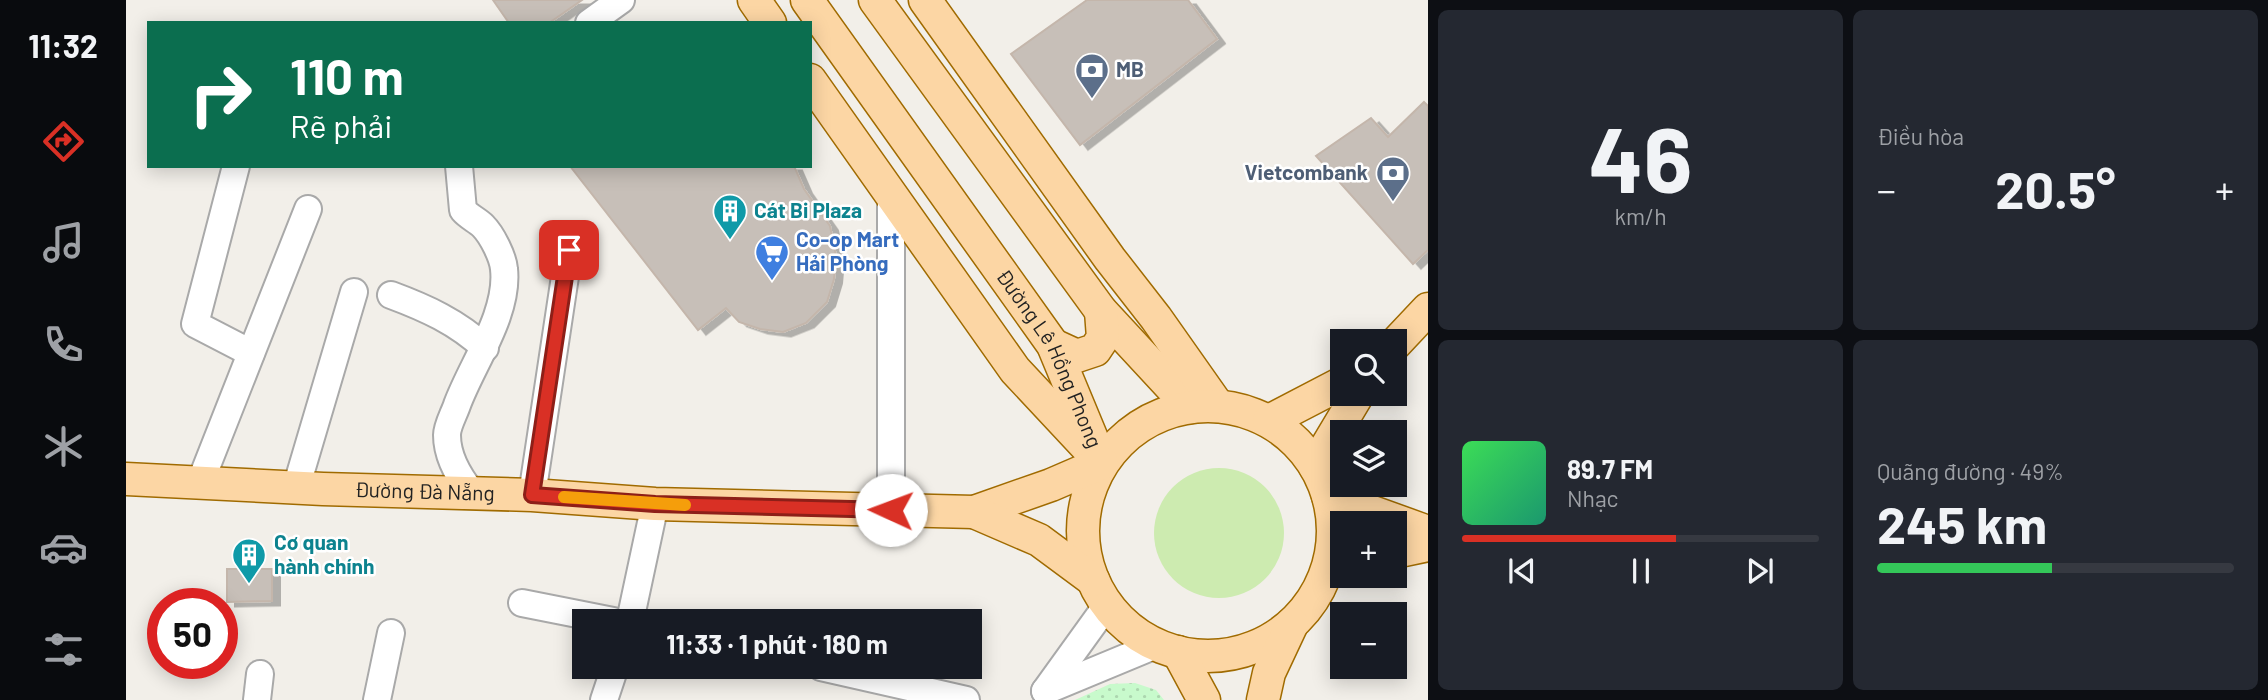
<!DOCTYPE html>
<html lang="vi">
<meta charset="utf-8">
<style>
:root{--surface:#171b24;--page:#242831;--text:#f1f3f6;--muted:#9ea1a6;--line:#363941;--accent:#d93025}
body{margin:0;font-family:Barlow,sans-serif;background:var(--page);color:var(--text);height:100vh;display:flex;flex-direction:column;font-size:26px;white-space:nowrap}
*{box-sizing:border-box;margin:0}
p{font-size:23px;color:var(--muted)}
.icon{flex:none;width:38px;height:38px;fill:none;stroke:currentColor;stroke-width:2;stroke-linecap:round;stroke-linejoin:round}
.map{position:relative;flex:1;overflow:hidden}
.sheet{display:flex;flex-direction:column;gap:10px;padding:10px;background:#0d0f14;width:840px}
.sheet>*{flex:none}
.hud{position:absolute;left:21px;top:21px;width:665px;height:147px;border-radius:0px;box-shadow:0 4px 18px #0003;background:#0b6e4f;color:#fff;overflow:hidden}
.fabs{position:absolute;left:1204px;top:329px;display:grid;gap:14px}
.fabs a{display:grid;place-items:center;width:77px;height:77px;border-radius:0px;background:var(--surface);box-shadow:0 4px 18px #0003;font-size:35px}
.speed{position:absolute;left:21px;top:588px;display:flex;gap:14px;font-size:35px;font-weight:700;text-align:center}
.speed>*{display:grid;place-content:center;width:91px;height:91px;border-radius:50%;background:var(--surface);box-shadow:0 4px 18px #0003;line-height:1}
.speed .limit{border:10px solid #d22;background:#fff;color:#111}
.pin{position:absolute;display:grid;place-items:center;width:60px;height:60px;color:#fff;margin:-30px;border-radius:14px;box-shadow:0 4px 10px #0006}
.me{position:absolute;width:77px;margin:-38px;rotate:272deg;stroke-linejoin:round;filter:drop-shadow(0 0 5px #0008)}
.turn{display:flex;align-items:center;gap:24px;height:147px;padding:0 28px;font-size:32px}
.turn .icon{width:91px;height:91px;stroke-width:2.5}
.turn b{display:block;font-size:49px;line-height:60px}
.big{font-size:52px;font-weight:700;line-height:1.1}
.sheet .tile{flex:1;display:flex;flex-direction:column;justify-content:center;gap:10px;min-width:0;padding:0 24px;border-radius:10px;background:var(--page)}
.sheet .dial{align-items:center;gap:0}
.dial b{font-size:91px;line-height:1}
.song{display:flex;align-items:center;gap:21px}
.cover{width:84px;height:84px;border-radius:10px;background:linear-gradient(135deg,hsl(130 70% 55%),hsl(160 70% 35%))}
.played{height:7px;border-radius:4px;background:linear-gradient(90deg,var(--accent) 60%,var(--line) 60%)}
.keys{display:flex;justify-content:space-around;direction:ltr}
.heat{display:flex;justify-content:space-between;align-items:center;font-size:38px;direction:ltr}
.charge{height:10px;border-radius:5px;background:linear-gradient(90deg,#34c759 49%,var(--line) 0)}
.sheet .tiles{flex:1;display:grid;gap:10px;grid-template-columns:repeat(2,1fr)}
.trip{position:absolute;left:446px;top:609px;width:410px;height:70px;border-radius:0px;background:var(--surface);box-shadow:0 4px 18px #0003;font-weight:700;line-height:70px;text-align:center}
main{display:flex;flex:1;min-height:0}
.dock{display:flex;flex-direction:column;width:126px;justify-content:space-around;align-items:center;background:#090b0e;color:var(--muted)}
.dock .icon{width:49px;height:49px}
.dock .on{color:var(--accent)}
.dock b{font-size:32px;color:var(--text)}
.map>svg:first-child{display:block}
</style>
<main>
<nav class="dock">
<b>11:32</b>
<svg class="icon on" aria-label="directions" viewBox="0 0 24 24"><path d="M12 3l9 9-9 9-9-9zM9 14v-3h6M13 9l2 2-2 2"/></svg>
<svg class="icon" aria-label="music" viewBox="0 0 24 24"><path d="M9 18V5l10-2v13"/><circle cx="6" cy="18" r="3"/><circle cx="16" cy="16" r="3"/></svg>
<svg class="icon" aria-label="phone" viewBox="0 0 24 24"><path d="M5 4h4l2 5-3 2q2 4 5 5l2-3 5 2v4C11 20 4 13 5 4z"/></svg>
<svg class="icon" aria-label="climate" viewBox="0 0 24 24"><path d="M12 3v18M4 7l16 10M4 17L20 7"/></svg>
<svg class="icon" aria-label="car" viewBox="0 0 24 24"><path d="M5 17H2v-5l4-1 3-4h7l3 4 3 1v5h-3M9 17h6M6 11h13"/><circle cx="7" cy="17" r="2"/><circle cx="17" cy="17" r="2"/></svg>
<svg class="icon" aria-label="filters" viewBox="0 0 24 24"><path d="M4 7h16M4 17h16"/><circle cx="9" cy="7" r="2"/><circle cx="15" cy="17" r="2"/></svg>
</nav>
<div class="map">
<svg width="1302" height="700" viewBox="0 0 1302 700">
<defs>
<pattern id="park-dots" width="8" height="8" patternUnits="userSpaceOnUse" patternTransform="scale(1.75)"><rect width="8" height="8" fill="#c8facc"/><path d="M2 2h.1M6 6h.1" fill="none" stroke="#acd6af" stroke-width="1.8" stroke-linecap="round"/></pattern>
<filter id="shadow"><feDropShadow dx="8" dy="4.5" stdDeviation="0" flood-color="#0004"/></filter>
</defs>
<rect width="100%" height="100%" fill="#f2efe9"/>
<circle fill="#cdebb0" cx="1093" cy="533" r="65"/>
<polygon fill="url(#park-dots)" points="1009,683 1030,690 1038,700 949,700 984,684"/>
<g fill="#c7bfb8" stroke="#c4b6ab" stroke-width="2" filter="url(#shadow)">
<polygon points="367,0 456,0 423,23 383,23"/>
<polygon points="961,0 1062,0 1091,39 954,145 885,54"/>
<polygon points="1298,102 1302,106 1302,250 1287,264 1190,156 1245,118 1262,137"/>
<polygon points="444,166 668,166 678,189 704,226 710,256 708,279 701,302 680,323 657,332 634,329 613,322 600,308 572,330"/>
<polygon points="101,569 146,569 146,601 101,602"/>
</g>
<g fill="none" stroke-linecap="round" stroke-linejoin="round">
<g stroke="#a9a9a9" stroke-width="30">
<g id="minor">
<polyline points="463,23 495,0"/>
<polyline points="110,166 69,324 125,353"/>
<path d="M333 166 337 210C343 217 351 220 357 226 366 235 377 257 378 269 383 314 346 364 331 405 328 414 321 426 321 435 321 457 333 477 346 493"/>
<polyline points="765,195 765,511"/>
<path d="M265 295C300 308 331 322 359 348"/>
<polyline points="74,483 182,209"/>
<polyline points="170,488 228,292"/>
<polyline points="406,495 443,250"/>
<polyline points="396,603 487,621"/>
<polyline points="504,621 529,504"/>
<polyline points="695,667 840,700"/>
<polyline points="919,691 1030,645"/>
<polyline points="919,691 981,605"/>
<polyline points="131,700 134,674"/>
<polyline points="251,700 265,633"/>
<polyline points="478,700 489,667"/>
</g>
</g>
<g stroke="#a06b00" stroke-width="35">
<g id="major">
<polyline points="628,0 644,23"/>
<path id="s1" d="M681 0 927 345 976 463"/>
<polyline points="749,0 975,311 1064,407"/>
<polyline points="799,0 984,259 1030,318 1092,406"/>
<polyline points="684,80 889,370 961,447"/>
<polyline points="1269,344 1302,309"/>
<polyline points="927,345 951,356 969,350 977,338 975,311"/>
<circle cx="1082" cy="531" r="125"/>
<polyline points="1143,421 1216,383"/>
<polyline points="1189,466 1232,394"/>
<path id="s2" d="M0 479 197 489 406 495 529 504 848 512 925 485 976 463"/>
<polyline points="1202,496 1302,532"/>
<polyline points="848,512 913,540 967,580"/>
<polyline points="1269,552 1302,545"/>
<polyline points="1052,652 1078,700"/>
<polyline points="1137,700 1143,673 1166,624"/>
</g>
</g>
<use href="#minor" stroke="#fff" stroke-width="26"/>
<use href="#major" stroke="#fcd6a4" stroke-width="32"/>
</g>
<g fill="none" stroke-linecap="round" stroke-linejoin="round">
<g stroke="#8d1f18" stroke-width="18">
<polyline id="route" points="443,250 406,495 529,504 765,510"/>
</g>
<use href="#route" stroke="#d93025" stroke-width="12"/>
<polyline stroke="#f59e0b" stroke-width="12" points="438,497 559,505"/>
</g>
<defs>
<g id="bank-pin" transform="scale(1.75)"><path d="M0 17L-7.5 6A9.5 9.5 0 1 1 7.5 6Z" fill="#5c6f8a" stroke="#fff"/><path d="M-6-4H6V4H-6ZM0-2.3a2.3 2.3 0 1 0 0 4.6a2.3 2.3 0 1 0 0-4.6Z" fill="#fff"/></g>
<g id="building-pin" transform="scale(1.75)"><path d="M0 17L-7.5 6A9.5 9.5 0 1 1 7.5 6Z" fill="#0f9aa8" stroke="#fff"/><path d="M-4-6H4V6H1V3H-1V6H-4ZM-2.5-4.3h1.7v1.8h-1.7ZM.8-4.3h1.7v1.8H.8ZM-2.5-1h1.7V.8h-1.7ZM.8-1h1.7V.8H.8Z" fill="#fff"/></g>
<g id="supermarket-pin" transform="scale(1.75)"><path d="M0 17L-7.5 6A9.5 9.5 0 1 1 7.5 6Z" fill="#3f7fe0" stroke="#fff"/><path d="M-6-5.5h2.5l.6 2H6L4.5 2H-2.5L-4.4-4H-6ZM-1.5 3.2a1.3 1.3 0 1 0 .1 0ZM3 3.2a1.3 1.3 0 1 0 .1 0Z" fill="#fff"/></g>
</defs>
<g fill-rule="evenodd">
<use href="#bank-pin" x="966" y="70"/>
<use href="#bank-pin" x="1267" y="173"/>
<use href="#building-pin" x="604" y="211"/>
<use href="#supermarket-pin" x="646" y="252"/>
<use href="#building-pin" x="123" y="555"/>
</g>
<g text-anchor="middle" stroke-width="5" stroke-linejoin="round" paint-order="stroke">
<g font-size="21" font-weight="bold" fill="#4e5e75" stroke="#fff" text-anchor="start">
<text x="990" y="77">MB</text>
<text x="1242" y="180" text-anchor="end">Vietcombank</text>
</g>
<g font-size="21" font-weight="bold" fill="#0d838f" stroke="#fff" text-anchor="start">
<text x="628" y="218">Cát Bi Plaza</text>
<text x="148" y="550">Cơ quan<tspan x="148" dy="24">hành chính</tspan></text>
</g>
<g font-size="21" font-weight="bold" fill="#366cbe" stroke="#fff" text-anchor="start">
<text x="670" y="247">Co-op Mart<tspan x="670" dy="24">Hải Phòng</tspan></text>
</g>
<g font-size="21" fill="#222" stroke="#fff">
<text dy="7" stroke="none"><textPath href="#s1" startOffset="434">Đường Lê Hồng Phong</textPath></text>
<text dy="7" stroke="none"><textPath href="#s2" startOffset="299">Đường Đà Nẵng</textPath></text>
</g>
</g>
</svg>
<div class="fabs">
<a><svg class="icon" aria-label="search" viewBox="0 0 24 24"><circle cx="10" cy="10" r="6"/><path d="M15 15l6 6"/></svg></a>
<a><svg class="icon" aria-label="layers" viewBox="0 0 24 24"><path d="M12 4l9 5-9 5-9-5zM3 14l9 5 9-5"/></svg></a>
<a>+</a>
<a>−</a>
</div>
<div class="speed"><div class="limit">50</div></div>
<div class="pin" style="left:443px;top:250px;background:#d93025"><svg class="icon" aria-label="arrive" viewBox="0 0 24 24"><path d="M6 21V4h12l-3 4 3 4H6"/></svg></div>
<svg class="me" style="left:765px;top:510px" viewBox="-20 -20 40 40"><circle r="19" fill="#fff"/><path d="M0-13L10 11 0 6-10 11z" fill="#d93025"/></svg>
<div class="trip">11:33 · 1 phút · 180 m</div>
<div class="hud">
<div class="turn"><svg class="icon" aria-label="right" viewBox="0 0 24 24"><path d="M7 20v-9h11M14 6l5 5-5 5"/></svg><div><b>110 m</b>Rẽ phải</div></div>
</div>
</div>
<section class="sheet">
<div class="tiles">
<div class="tile dial"><b>46</b><p>km/h</p></div>
<div class="tile"><p>Điều hòa</p>
<div class="heat"><a>−</a><b class="big">20.5°</b><a>+</a></div>
</div>
<div class="tile">
<div class="song"><i class="cover"></i><div><b>89.7 FM</b><p>Nhạc</p></div></div>
<div class="played"></div>
<div class="keys"><svg class="icon" aria-label="previous" viewBox="0 0 24 24"><path d="M18 5L8 12l10 7zM5 5v14"/></svg><svg class="icon" aria-label="pause" viewBox="0 0 24 24"><path d="M8 5v14M16 5v14"/></svg><svg class="icon" aria-label="next" viewBox="0 0 24 24"><path d="M6 5l10 7-10 7zM19 5v14"/></svg></div>
</div>
<div class="tile"><p>Quãng đường · 49%</p><b class="big">245 km</b><div class="charge"></div></div>
</div>
</section>
</main>
